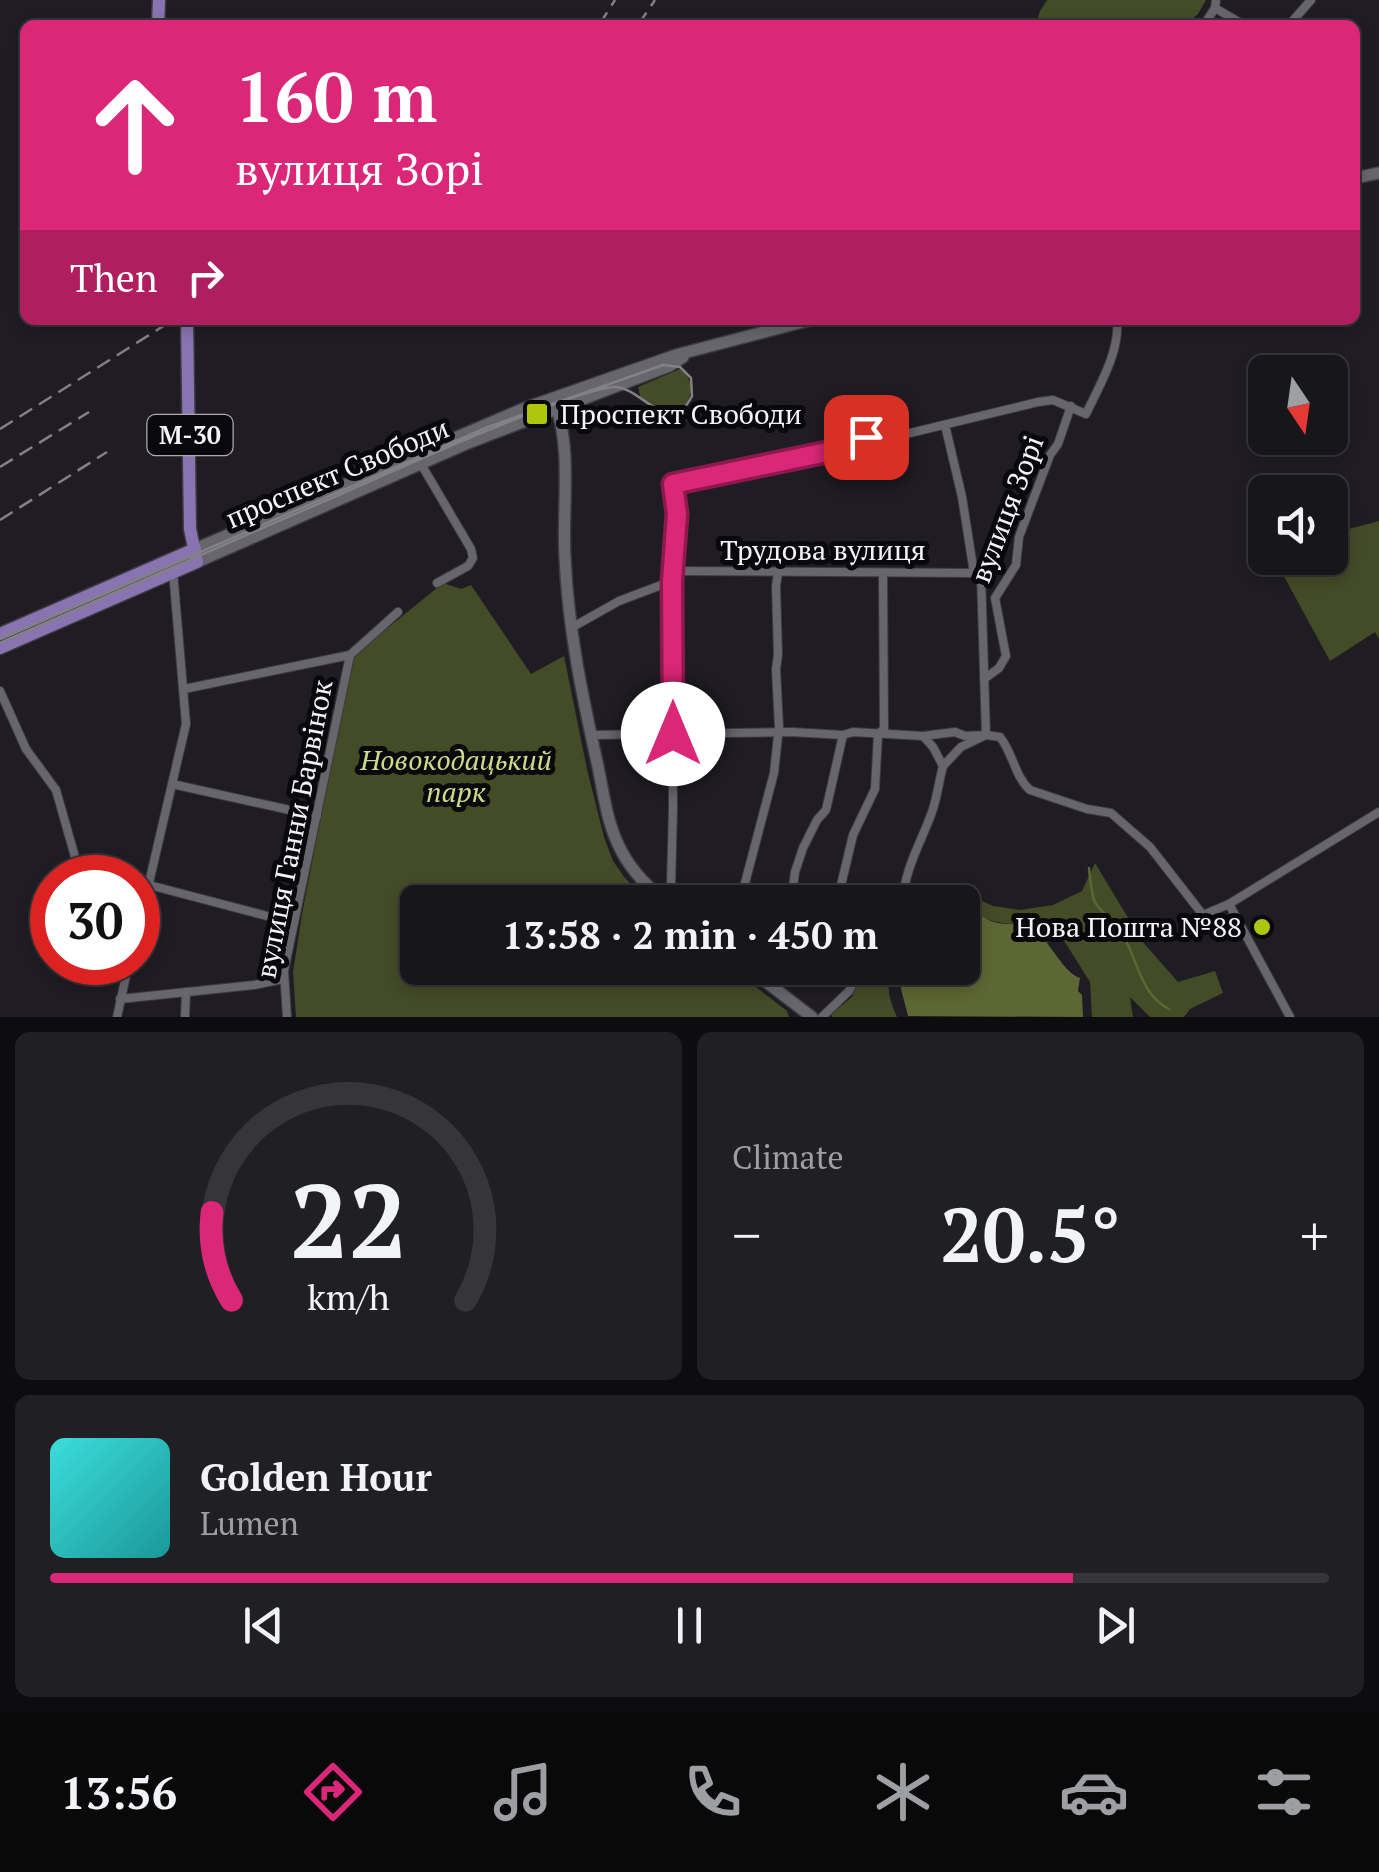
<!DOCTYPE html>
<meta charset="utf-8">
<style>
:root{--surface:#17161a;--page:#201f23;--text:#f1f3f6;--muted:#9e9fa2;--line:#363539;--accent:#db2777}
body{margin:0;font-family:"PT Serif",serif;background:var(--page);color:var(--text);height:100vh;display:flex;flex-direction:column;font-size:38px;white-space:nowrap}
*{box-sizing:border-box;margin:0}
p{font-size:32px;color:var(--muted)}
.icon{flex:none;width:55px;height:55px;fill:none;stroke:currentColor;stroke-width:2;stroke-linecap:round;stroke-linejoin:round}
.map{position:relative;height:1017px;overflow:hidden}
.drawer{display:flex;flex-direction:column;gap:15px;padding:15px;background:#0d0c0e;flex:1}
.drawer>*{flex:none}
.banner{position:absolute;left:20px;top:20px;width:1340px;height:305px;border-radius:15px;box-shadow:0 5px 15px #0003,0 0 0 2px var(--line);background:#db2777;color:#fff;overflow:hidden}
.needle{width:65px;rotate:167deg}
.controls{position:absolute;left:1248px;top:355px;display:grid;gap:20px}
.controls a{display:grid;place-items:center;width:100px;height:100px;border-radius:15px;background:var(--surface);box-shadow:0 5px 15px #0003,0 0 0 2px var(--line);font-size:50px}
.speed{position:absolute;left:30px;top:855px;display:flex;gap:20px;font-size:50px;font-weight:700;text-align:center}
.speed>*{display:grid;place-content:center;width:130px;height:130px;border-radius:50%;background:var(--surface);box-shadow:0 5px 15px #0003,0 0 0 2px var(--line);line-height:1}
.speed .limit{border:15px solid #d22;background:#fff;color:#111}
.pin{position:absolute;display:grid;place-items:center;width:85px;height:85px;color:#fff;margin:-42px;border-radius:20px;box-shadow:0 5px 15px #0006}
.me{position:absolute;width:110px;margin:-55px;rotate:0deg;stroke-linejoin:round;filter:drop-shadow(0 0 8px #0008)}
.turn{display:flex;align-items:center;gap:35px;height:210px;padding:0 50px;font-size:45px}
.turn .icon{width:130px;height:130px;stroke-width:2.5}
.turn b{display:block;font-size:70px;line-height:85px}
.then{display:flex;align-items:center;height:95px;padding:0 50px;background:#0003;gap:20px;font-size:38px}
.big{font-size:75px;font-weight:800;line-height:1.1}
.drawer .tile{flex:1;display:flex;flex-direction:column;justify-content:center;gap:15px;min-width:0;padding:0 35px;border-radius:15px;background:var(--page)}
.drawer .dial{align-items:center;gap:0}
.dial svg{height:260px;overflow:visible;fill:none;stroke:var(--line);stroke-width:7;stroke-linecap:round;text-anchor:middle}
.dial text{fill:var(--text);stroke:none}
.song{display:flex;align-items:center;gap:30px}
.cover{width:120px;height:120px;border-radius:15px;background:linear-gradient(135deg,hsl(180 70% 55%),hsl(180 70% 35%))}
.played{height:10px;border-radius:5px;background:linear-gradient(90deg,var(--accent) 80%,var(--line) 80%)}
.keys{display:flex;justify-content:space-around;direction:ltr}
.heat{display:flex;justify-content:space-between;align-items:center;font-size:55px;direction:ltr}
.drawer .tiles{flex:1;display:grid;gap:15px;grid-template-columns:1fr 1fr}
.tile:last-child{grid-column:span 2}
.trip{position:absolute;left:400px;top:885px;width:580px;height:100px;border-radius:15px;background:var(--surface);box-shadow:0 5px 15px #0003,0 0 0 2px var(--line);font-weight:800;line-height:100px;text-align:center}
.tab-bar{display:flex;height:160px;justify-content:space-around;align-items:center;background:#09090a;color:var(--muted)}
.tab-bar .icon{width:70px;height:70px}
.tab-bar .current{color:var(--accent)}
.tab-bar b{font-size:45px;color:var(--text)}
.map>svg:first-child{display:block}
</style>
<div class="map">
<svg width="1379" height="1017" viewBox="0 0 1379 1017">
<rect width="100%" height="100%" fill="#1f1d23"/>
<g fill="#444b27">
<polygon points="1047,0 1206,0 1198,14 1185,25 1036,25 1040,11"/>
<path d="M680 369C702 385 688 418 661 410 653 408 646 402 640 396L638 387Z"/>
<polygon points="1379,521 1379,639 1375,632 1330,661 1274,558 1330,558 1330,534"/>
<polygon points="443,583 461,589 471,585 531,674 564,656 587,769 604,837 613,861 625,878 649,902 418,902 418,968 731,968 787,1011 789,1017 296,1017 293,972 302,914 352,657"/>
<path d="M1095 863 1142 941 1178 982 1215 971 1223 993 1190 1009 1184 1017H1150L1130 997 1133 1017H1092L1090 982 1056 928 1047 943C1036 931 1028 923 1011 923 1006 923 998 923 993 921 982 918 975 908 963 907L962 902H945L950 897 971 896 993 906 1020 910 1053 905 1082 891Z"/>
<path d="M862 968H891C886 986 889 1000 897 1017H832L831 1014 852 997Z"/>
</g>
<path fill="#5d6733" d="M963 907C975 908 980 916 991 921 1007 928 1020 917 1037 932 1051 944 1064 973 1080 978L1078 991 1082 995 1083 1017 908 1016 901 989 902 968H962Z"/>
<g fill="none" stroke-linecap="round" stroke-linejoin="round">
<path stroke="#5d6733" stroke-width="2.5" d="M1089 868C1090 878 1091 890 1094 900 1098 910 1113 920 1120 930 1137 955 1139 994 1169 1009"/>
<g stroke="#3d3b40" stroke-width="10">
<g id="minor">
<polyline points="1215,8 1244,25"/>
<polyline points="1204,25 1215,8 1216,0"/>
<polyline points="1289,25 1311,0"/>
<polyline points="421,464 471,549 473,558 468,566 437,583"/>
<polyline points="673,571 974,573"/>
<polyline points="571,628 619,601 672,581"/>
<polyline points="984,679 999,668 1006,656 995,598 1016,565 1019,537 1050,455 1058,444 1071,406"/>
<polyline points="184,689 350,655"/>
<polyline points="0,691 26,749 56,790 81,878"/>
<path d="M591 735 792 732 843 735 853 732 923 736 955 732 965 736 986 735 1000 737C1013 753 1015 777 1030 790L1087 809 1111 813 1150 847 1203 915 1229 904 1379 812"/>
<polyline points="943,766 961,747 986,735 981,575 974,573 962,497 945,425"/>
<polyline points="172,784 317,816"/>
<polyline points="117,878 139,878 149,885 294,923"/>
<path d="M663 900 668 895 671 885 673 809 672 581 677 514 673 484 827 452 866 437 906 434 1038 402 1053 400 1086 414C1099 386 1120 352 1117 320"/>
<polyline points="740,902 774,773 779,727 776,669 778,655 776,586 778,573"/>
<polyline points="791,902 795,872 803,848 817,820 826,810 843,735"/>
<polyline points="837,902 853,835 875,789 878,734 884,729 883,573"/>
<path d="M903 902C904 869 921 843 932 812 937 798 939 781 943 766L933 747 923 736"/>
<polyline points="1229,904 1290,1017"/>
<polyline points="138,930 186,724 173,571"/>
<polyline points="120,999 254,985 283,979"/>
<polyline points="117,1017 129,962"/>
<polyline points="185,1017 186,992"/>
<polyline points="287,1017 284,971 350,655 398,612"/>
<polyline points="822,1017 849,991 861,968"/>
</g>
</g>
<g stroke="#3d3b40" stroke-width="14">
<g id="secondary">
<polyline points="1355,178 1379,173"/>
<path d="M556 406C572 452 562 509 565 558 568 627 582 695 597 762 603 789 606 819 618 844 628 867 646 886 666 902"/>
<polyline points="195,549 525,408 676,355 810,320"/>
<polyline points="197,562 468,443 669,366 683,357"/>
<polyline points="748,968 812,1017"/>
</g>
</g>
<g stroke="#3d3b40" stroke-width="15">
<g id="trunk">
<polyline points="158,25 159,0"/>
<polyline points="0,634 195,549"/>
<polyline points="0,648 197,562 190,529 187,320"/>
</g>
</g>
<use href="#minor" stroke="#68666d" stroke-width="8"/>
<use href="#secondary" stroke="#68666d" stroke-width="11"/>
<use href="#trunk" stroke="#8874b0" stroke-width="12"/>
<path stroke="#838186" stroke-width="2.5" d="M0 639 488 427 663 365 680 367 691 378 692 396C670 439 643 389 616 387 597 386 522 416 501 425 447 446 394 471 341 494 227 543 113 593 0 643"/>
<g stroke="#838186" stroke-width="2.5" stroke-dasharray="15 8" stroke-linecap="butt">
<polyline points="437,25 443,19"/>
<polyline points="599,25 615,0"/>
<polyline points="638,25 655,0"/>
<polyline points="0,429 173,320"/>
<polyline points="0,467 89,412"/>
<polyline points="0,520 107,452"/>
</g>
</g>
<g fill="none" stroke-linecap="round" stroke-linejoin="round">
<g stroke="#8e194d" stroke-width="25">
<polyline id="route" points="673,734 672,581 677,514 673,484 827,452 866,437"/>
</g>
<use href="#route" stroke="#db2777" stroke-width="18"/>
</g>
<g fill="#aec60b" stroke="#09080a" stroke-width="4">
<rect x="525" y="402" width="24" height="24" rx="5"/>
<circle cx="1262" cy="927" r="10"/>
</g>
<g text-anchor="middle" stroke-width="10" stroke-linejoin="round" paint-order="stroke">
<rect fill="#09080a" stroke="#aeacb0" stroke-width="2.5" x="147.5" y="415" width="85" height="40" rx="8"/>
<g font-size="25" font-weight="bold" fill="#f4f3f7">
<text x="190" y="444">М-30</text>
</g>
<g font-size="28" fill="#f4f3f7" stroke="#09080a" text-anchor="start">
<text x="560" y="424">Проспект Свободи</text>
<text x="1242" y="937" text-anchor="end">Нова Пошта №88</text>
</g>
<g font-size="28" fill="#f4f3f7" stroke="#09080a">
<text transform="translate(337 473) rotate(-23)" y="10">проспект Свободи</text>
<text transform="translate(1007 509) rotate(-69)" y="10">вулиця Зорі</text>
<text x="823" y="560">Трудова вулиця</text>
<text transform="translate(294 829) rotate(-79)" y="10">вулиця Ганни Барвінок</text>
</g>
<g font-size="28" font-style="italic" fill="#cbdb8b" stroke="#09080a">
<text x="456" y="770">Новокодацький<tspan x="456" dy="32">парк</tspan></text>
</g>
</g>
</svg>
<div class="controls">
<a><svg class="needle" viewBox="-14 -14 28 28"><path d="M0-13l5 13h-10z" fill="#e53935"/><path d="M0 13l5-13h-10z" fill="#9e9fa2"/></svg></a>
<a><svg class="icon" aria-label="sound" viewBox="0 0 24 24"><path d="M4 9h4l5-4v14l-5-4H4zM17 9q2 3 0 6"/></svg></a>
</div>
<div class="speed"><div class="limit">30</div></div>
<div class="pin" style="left:866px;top:437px;background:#d93025"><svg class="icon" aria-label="arrive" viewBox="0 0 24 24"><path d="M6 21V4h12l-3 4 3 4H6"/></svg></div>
<svg class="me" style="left:673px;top:734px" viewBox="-20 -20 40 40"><circle r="19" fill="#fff"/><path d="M0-13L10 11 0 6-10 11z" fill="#db2777"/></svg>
<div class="trip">13:58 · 2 min · 450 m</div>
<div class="banner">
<div class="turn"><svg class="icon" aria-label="ahead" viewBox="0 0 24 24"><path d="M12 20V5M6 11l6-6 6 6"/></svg><div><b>160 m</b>вулиця Зорі</div></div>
<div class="then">Then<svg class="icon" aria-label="right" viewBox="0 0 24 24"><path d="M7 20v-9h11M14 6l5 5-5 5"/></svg></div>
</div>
</div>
<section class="drawer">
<div class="tiles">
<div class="tile dial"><svg viewBox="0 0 100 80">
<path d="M14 69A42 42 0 1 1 86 69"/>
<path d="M14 69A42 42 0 0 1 8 42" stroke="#db2777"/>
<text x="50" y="56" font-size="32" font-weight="700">22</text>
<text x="50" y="72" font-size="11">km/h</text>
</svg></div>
<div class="tile"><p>Climate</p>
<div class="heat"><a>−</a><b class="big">20.5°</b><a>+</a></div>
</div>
<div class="tile">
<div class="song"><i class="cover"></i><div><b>Golden Hour</b><p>Lumen</p></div></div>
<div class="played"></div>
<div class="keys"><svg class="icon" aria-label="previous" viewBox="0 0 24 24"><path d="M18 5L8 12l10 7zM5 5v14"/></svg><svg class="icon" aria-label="pause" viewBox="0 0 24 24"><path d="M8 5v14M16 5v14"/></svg><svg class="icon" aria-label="next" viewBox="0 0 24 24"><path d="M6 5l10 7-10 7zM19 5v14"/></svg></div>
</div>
</div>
</section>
<nav class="tab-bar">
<b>13:56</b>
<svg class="icon current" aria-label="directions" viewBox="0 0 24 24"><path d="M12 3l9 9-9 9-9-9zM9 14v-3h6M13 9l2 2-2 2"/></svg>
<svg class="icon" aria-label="music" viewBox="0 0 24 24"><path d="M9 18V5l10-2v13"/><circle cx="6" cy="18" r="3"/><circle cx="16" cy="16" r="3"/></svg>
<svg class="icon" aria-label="phone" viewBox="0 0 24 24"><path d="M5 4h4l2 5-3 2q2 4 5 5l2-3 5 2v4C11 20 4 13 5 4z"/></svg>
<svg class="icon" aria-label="climate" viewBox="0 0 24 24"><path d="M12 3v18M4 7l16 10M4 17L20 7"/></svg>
<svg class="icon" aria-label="car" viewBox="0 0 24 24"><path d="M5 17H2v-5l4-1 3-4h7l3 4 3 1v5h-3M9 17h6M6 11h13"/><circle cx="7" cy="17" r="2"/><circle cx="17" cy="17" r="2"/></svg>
<svg class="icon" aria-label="filters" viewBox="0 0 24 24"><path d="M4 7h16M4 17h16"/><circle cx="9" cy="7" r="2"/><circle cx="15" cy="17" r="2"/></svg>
</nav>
